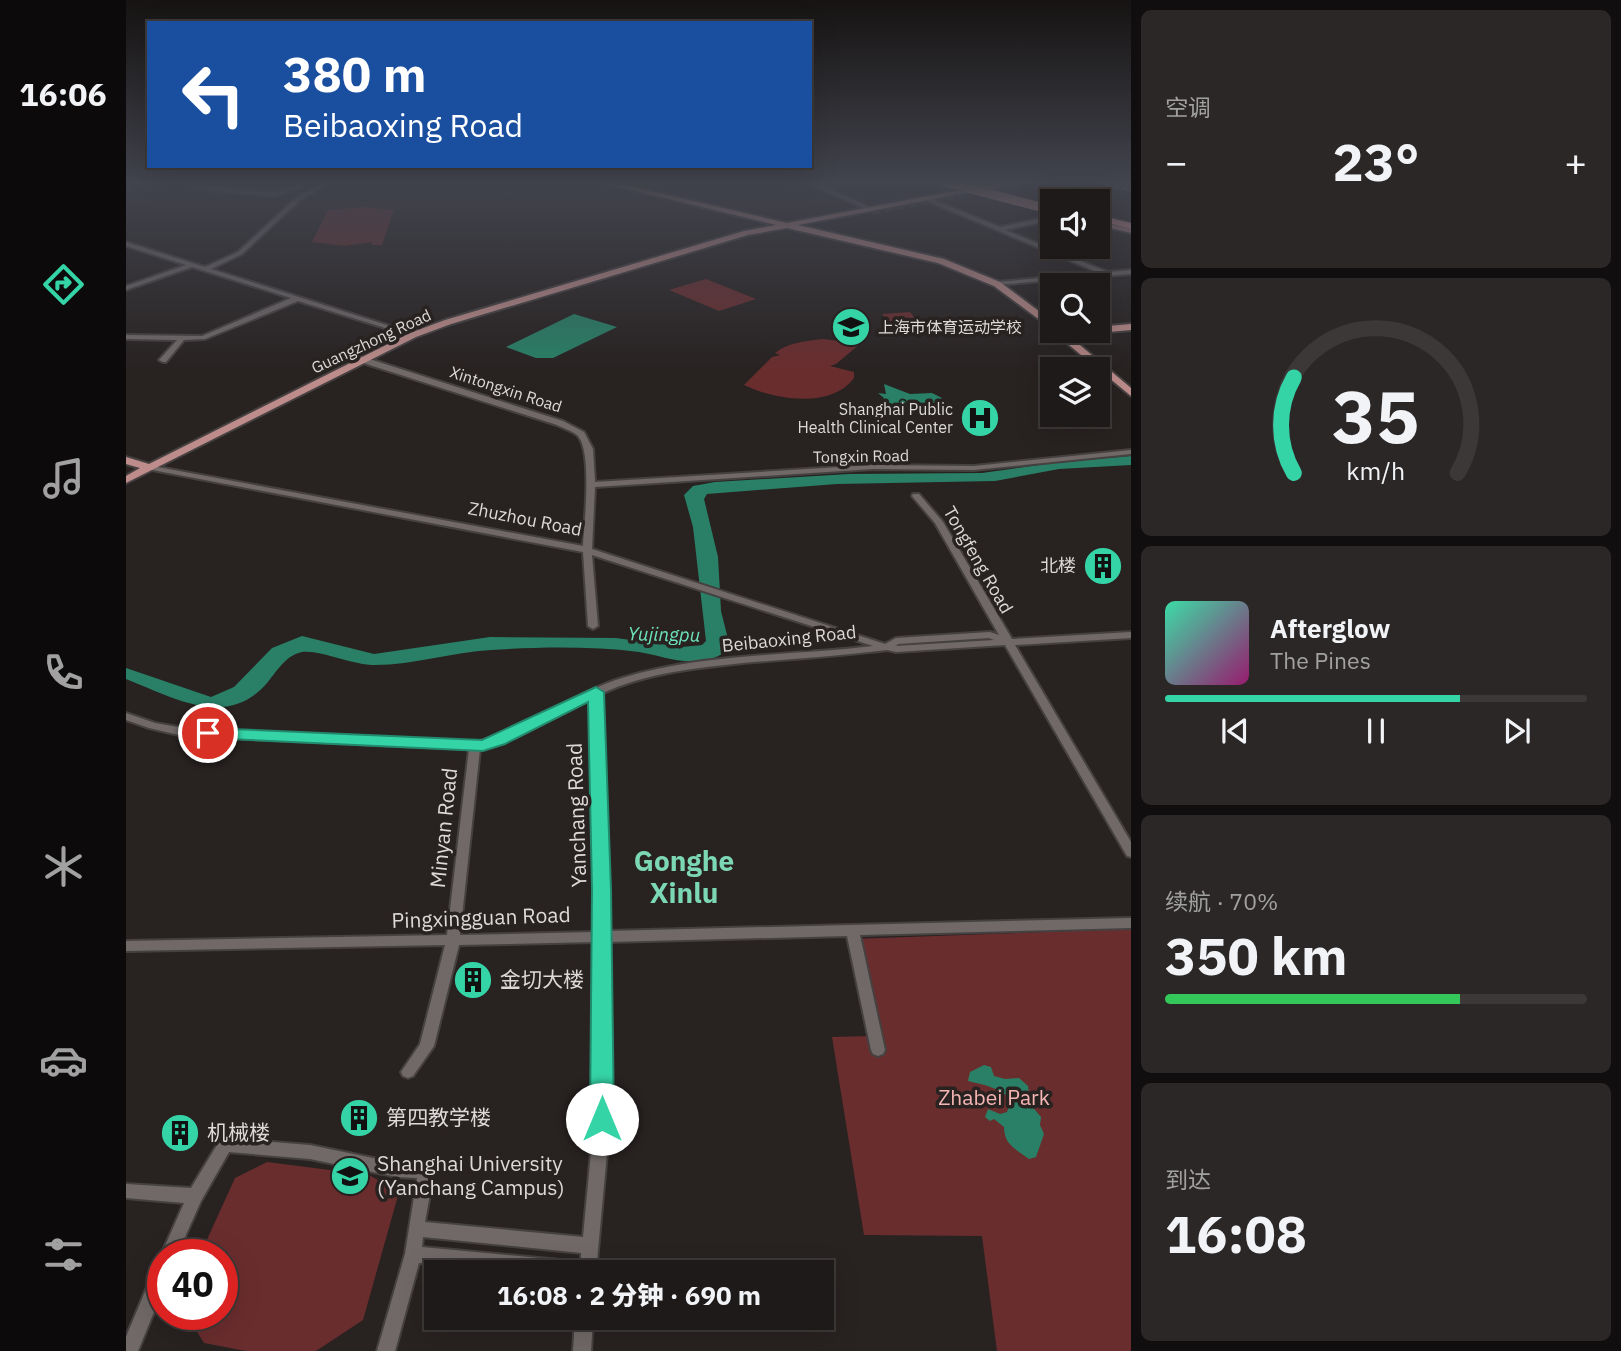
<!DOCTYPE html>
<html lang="zh">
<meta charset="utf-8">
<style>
:root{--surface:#1e1a19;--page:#2b2726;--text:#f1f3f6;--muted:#a1a1a2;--line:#3c3838;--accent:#35d4a7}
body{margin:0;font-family:"IBM Plex Sans","Noto Sans SC",sans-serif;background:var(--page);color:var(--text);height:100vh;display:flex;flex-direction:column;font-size:26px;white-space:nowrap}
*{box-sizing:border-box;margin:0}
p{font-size:23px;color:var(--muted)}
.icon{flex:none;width:38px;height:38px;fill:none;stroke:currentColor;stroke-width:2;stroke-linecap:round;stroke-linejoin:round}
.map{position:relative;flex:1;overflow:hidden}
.side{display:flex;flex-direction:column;gap:10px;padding:10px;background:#100e0e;width:490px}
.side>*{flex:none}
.banner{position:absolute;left:21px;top:21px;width:665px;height:147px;border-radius:0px;box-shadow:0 7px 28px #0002,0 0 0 2px var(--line);background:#1a4fa0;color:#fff;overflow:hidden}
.tools{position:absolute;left:914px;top:189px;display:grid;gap:14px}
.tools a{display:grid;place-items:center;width:70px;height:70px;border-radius:0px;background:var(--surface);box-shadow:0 7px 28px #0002,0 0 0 2px var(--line);font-size:35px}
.speed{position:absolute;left:21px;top:1239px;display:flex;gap:14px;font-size:35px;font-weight:700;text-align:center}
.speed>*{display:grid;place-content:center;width:91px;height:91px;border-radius:50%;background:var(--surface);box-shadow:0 7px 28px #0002,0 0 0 2px var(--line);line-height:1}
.speed .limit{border:10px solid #d22;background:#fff;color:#111}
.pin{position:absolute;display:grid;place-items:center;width:60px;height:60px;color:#fff;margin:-30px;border:4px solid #fff;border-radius:50%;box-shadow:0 2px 7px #0007}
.me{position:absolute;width:77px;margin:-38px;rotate:0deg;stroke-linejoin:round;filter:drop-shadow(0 0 5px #0008)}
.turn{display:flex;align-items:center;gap:24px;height:147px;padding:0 21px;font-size:32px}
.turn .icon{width:91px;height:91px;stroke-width:2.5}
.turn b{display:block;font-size:49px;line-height:60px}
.big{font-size:52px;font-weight:800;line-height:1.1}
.side .tile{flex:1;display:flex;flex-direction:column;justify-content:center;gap:10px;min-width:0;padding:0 24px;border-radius:10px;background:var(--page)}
.side .dial{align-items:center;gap:0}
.dial svg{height:182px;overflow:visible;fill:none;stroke:var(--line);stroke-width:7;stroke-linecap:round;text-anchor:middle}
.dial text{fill:var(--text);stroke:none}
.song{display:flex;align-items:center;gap:21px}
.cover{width:84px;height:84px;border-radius:10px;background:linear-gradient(135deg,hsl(160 70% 55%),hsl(320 70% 35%))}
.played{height:7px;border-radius:4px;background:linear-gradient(90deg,var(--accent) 70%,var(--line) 70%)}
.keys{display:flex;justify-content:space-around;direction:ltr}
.heat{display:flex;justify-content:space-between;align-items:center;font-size:38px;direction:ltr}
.charge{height:10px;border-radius:5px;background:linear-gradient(90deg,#34c759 70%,var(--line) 0)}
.trip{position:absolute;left:298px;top:1260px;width:410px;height:70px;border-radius:0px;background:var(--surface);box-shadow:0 7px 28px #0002,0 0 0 2px var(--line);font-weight:800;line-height:70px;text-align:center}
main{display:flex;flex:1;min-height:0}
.dock{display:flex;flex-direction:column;width:126px;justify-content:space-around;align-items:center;background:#0c0a0a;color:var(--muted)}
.dock .icon{width:49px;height:49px}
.dock .selected{color:var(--accent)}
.dock b{font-size:32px;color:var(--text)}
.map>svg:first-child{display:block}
</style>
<main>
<nav class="dock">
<b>16:06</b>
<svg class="icon selected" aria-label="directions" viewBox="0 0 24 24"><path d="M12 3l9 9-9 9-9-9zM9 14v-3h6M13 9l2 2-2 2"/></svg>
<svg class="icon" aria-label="music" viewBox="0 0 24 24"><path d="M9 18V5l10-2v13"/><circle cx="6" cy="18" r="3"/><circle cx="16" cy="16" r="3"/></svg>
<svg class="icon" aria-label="phone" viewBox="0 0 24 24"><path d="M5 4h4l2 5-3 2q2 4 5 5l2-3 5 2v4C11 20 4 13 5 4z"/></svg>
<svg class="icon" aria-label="climate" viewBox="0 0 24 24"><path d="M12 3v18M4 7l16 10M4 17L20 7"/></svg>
<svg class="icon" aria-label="car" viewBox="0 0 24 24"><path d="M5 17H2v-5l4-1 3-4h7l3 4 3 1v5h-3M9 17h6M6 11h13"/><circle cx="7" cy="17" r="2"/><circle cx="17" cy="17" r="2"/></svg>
<svg class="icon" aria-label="filters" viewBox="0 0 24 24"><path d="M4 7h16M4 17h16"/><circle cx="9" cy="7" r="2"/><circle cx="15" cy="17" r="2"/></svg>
</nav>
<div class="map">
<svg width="1005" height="1351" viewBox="0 0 1005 1351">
<rect width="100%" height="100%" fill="#282221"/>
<g fill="#6a2d2e">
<polygon points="238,207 268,210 256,245 245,245 246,242 219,246 186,242 202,210"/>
<polygon points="580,279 630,299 593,311 543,290"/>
<polygon points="784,312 797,329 769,331 756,314"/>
<path d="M697 339 734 344 710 364 704 366 728 372V378C705 409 649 400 618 385L646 357 654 355 649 353C663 342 680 341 697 339Z"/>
<polygon points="1005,929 1005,1351 871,1351 856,1236 738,1235 706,1037 744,1036 726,939"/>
<polygon points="141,1162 243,1175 273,1192 237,1320 190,1351 120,1351 78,1343 60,1314 96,1314 96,1255 74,1255 109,1178"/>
</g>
<g fill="#298066">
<polygon points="448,314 491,327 427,358 410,358 380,347"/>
<path d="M758 384 784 394 806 393 816 398C804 411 774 407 757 405L754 402 758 398 752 393 760 394Z"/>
<path d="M1005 456V465L933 469 869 481 711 484 581 494 578 499 592 557 595 611 604 647C596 657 583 660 571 661 551 663 532 655 513 652 464 646 413 647 365 650 326 652 288 665 249 665 227 665 192 649 176 652 160 655 151 671 141 683 101 730 46 697 0 679V668L85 697 108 687 146 648 176 636 248 654 364 637 490 638 556 647 576 645 580 641 567 527 558 495 567 486 589 482 723 474 856 473 934 462Z"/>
<path d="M858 1065 865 1067 868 1076 879 1079 893 1078 902 1086 904 1104 915 1117 914 1125 918 1134 910 1157 903 1159C890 1149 878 1145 878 1127L868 1119 864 1121 859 1117 862 1109 874 1114 881 1112 885 1100C873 1087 858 1085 842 1081L844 1072Z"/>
</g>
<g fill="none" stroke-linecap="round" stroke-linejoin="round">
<polyline stroke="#433d3d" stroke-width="8" stroke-dasharray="8 4.5" stroke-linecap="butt" points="746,211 862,189"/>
<g stroke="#464141" stroke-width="4">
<g id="minor">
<polygon points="168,182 173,182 178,187 149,196 68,189 65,187 68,185 149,192 171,186"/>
<polygon points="199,182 206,182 174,200 116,254 85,269 289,334 289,336 285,336 172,301 79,339 58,340 40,362 37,362 33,360 51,340 0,339 0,335 76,336 165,298 66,267 0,290 0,286 60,265 0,246 0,242 79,267 112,252 170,198"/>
<polygon points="680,182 687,182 743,207 738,208"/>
<polygon points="801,199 805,199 874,227 926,216 926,220 879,230 982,272 1005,270 1005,274 869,285 869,283 871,282 973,273 801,201"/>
<path d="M225 355H231L437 421 458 432 467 449 469 482 747 465 848 466 1005 450V454L848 470 747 469 469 487 466 549 759 644 770 638 864 632 873 635 809 523 786 496 787 494H793L817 522 886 639 1005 632V638L889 645 1005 842V857L1001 856 879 645 770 652 761 650C713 656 665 659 617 663 569 668 519 673 475 694L481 845 482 931 1005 918V928L734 935 759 1050 757 1054 752 1056 747 1054 745 1050 721 936 482 942 484 1120 470 1272H392L293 1263 269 1351H251L279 1254 291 1178 271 1177 184 1159 103 1152 75 1201 51 1255H37V1260L35 1255 58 1203 0 1198V1184L65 1188 94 1140 99 1138 184 1145 271 1163 300 1165 306 1167 308 1172 299 1222 457 1237 468 1120 469 942 333 945 308 1046 287 1076 282 1078 277 1076 275 1072 294 1044 319 945 0 951V941L321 935 343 749 57 736 23 728 0 720V713L29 723 57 728 349 742C403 732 444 694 496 678 577 653 664 656 747 646L466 555 472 626 467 629 462 626 457 552 21 469 17 467 21 465 457 546C458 524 467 450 451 435 446 431 437 428 431 425L225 359ZM863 638 868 640 770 646 772 644ZM465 699 469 845V932L334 935 354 749 389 738ZM297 1237 455 1253V1262L296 1247Z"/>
<polygon points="37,1261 37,1290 12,1351 0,1351 0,1337 31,1263"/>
<polygon points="449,1318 467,1318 465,1351 447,1351"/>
</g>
</g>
<g stroke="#464141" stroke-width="4">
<g id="major">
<path d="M472 182H486L661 223 844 188C859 188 873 182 888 182L860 192H844L672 225 818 259 874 282 926 321V329L868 286 812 263 661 228 622 235 325 324 290 337 0 483V476L14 468 0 464V457L23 464 284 333 319 320 618 231 650 225Z"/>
<polygon points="974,182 987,182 1005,187 1005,191"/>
<polygon points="971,221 1005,229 1005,233 971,225"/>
<polygon points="1005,324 1005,330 971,333 967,331 971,331 971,327"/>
<polygon points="926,331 965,331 961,334 942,335 1005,388 1005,396"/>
</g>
</g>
<g stroke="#464141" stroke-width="3">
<polygon id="highway" points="971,215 1005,223 1005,229 971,220"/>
</g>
<use href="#minor" fill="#706968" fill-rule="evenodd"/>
<use href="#major" fill="#be8d8b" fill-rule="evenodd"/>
<use href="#highway" fill="#f2a5a2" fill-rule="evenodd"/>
<g stroke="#a29c9c" stroke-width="3.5">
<polyline id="rail" points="975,182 1005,190"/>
</g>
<use href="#rail" stroke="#282221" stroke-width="2" stroke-dasharray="4.5" stroke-linecap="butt"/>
<g stroke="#464141" stroke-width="10" stroke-linecap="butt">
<polyline id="highway-bridge" points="818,182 926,210"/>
</g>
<use href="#highway-bridge" stroke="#f2a5a2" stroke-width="9"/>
</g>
<linearGradient id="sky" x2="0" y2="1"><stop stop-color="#161312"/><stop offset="0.49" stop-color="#42444e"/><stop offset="1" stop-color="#42444e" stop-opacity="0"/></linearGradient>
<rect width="1005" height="372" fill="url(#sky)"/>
<polygon fill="#35d4a7" stroke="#228a6d" stroke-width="2" points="470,687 478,692 485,890 488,1119 484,1127 476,1130 468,1127 464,1119 466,890 462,702 379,744 357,751 82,738 74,733 82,728 356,740"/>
<defs>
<g id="school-disc" transform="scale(2.0125)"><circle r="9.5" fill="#35d4a7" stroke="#282221"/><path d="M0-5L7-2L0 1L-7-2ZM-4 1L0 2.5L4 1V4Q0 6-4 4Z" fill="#111"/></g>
<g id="hospital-disc" transform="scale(2.0125)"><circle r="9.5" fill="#35d4a7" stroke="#282221"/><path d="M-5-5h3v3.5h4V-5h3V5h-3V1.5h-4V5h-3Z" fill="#111"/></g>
<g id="building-disc" transform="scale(2.0125)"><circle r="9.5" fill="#35d4a7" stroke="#282221"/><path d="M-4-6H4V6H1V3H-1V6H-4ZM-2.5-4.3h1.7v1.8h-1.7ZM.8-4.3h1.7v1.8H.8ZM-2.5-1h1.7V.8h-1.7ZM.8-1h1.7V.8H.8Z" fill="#111"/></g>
<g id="university-disc" transform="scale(2.0125)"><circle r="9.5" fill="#35d4a7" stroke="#282221"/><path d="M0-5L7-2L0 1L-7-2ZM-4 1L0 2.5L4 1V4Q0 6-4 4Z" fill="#111"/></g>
</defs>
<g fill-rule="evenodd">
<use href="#school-disc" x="725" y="327"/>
<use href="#hospital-disc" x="854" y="418"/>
<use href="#building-disc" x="977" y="566"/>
<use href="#building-disc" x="347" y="980"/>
<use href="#building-disc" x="233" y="1118"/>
<use href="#building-disc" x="54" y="1133"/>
<use href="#university-disc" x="224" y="1176"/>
</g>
<g text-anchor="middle" stroke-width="7" stroke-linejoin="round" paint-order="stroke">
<g font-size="16" fill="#ded9d9" stroke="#282221" text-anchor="start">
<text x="752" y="333">上海市体育运动学校</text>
<text x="827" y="415" text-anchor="end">Shanghai Public<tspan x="827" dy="18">Health Clinical Center</tspan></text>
</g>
<g font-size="16" fill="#ded9d9" stroke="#282221">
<text transform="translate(245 341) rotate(-25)" y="6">Guangzhong Road</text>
<text transform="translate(380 389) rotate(18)" y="6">Xintongxin Road</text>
<text transform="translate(735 456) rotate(-1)" y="6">Tongxin Road</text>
</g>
<g font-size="18" fill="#ded9d9" stroke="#282221">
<text transform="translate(399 519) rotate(11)" y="6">Zhuzhou Road</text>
<text transform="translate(852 560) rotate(60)" y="6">Tongfeng Road</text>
<text transform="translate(663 639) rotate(-6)" y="6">Beibaoxing Road</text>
</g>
<g font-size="18" fill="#ded9d9" stroke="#282221" text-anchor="end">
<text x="950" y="572">北楼</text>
</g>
<g font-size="19" font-style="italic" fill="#6ce3bb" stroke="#282221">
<text transform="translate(538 634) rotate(1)" y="7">Yujingpu</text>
</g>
<g font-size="21" fill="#ded9d9" stroke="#282221">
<text transform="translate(451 815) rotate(-92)" y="7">Yanchang Road</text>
<text transform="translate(318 828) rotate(-84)" y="7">Minyan Road</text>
<text transform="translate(355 918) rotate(-2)" y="7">Pingxingguan Road</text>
</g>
<g font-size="21" fill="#ded9d9" stroke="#282221" text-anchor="start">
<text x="374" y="987">金切大楼</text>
<text x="260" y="1125">第四教学楼</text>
<text x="81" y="1140">机械楼</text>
<text x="251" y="1171">Shanghai University<tspan x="251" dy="24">(Yanchang Campus)</tspan></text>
</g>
<g font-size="21" fill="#f4b5b3" stroke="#282221">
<text x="868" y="1105">Zhabei Park</text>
</g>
<g font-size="28" font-weight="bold" fill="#7cd7b6" stroke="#282221">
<text x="558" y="871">Gonghe<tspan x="558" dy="32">Xinlu</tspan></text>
</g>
</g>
</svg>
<div class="tools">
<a><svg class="icon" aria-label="sound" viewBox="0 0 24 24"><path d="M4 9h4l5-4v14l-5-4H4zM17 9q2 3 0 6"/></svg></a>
<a><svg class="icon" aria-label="search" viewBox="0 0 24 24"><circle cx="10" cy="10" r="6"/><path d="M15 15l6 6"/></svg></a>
<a><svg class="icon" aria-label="layers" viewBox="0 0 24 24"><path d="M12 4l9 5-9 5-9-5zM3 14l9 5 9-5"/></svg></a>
</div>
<div class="speed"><div class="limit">40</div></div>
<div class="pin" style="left:82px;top:733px;background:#d93025"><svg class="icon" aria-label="arrive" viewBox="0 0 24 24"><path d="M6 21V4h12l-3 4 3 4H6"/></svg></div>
<svg class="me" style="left:476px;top:1119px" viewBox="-20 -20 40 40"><circle r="19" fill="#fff"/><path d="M0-13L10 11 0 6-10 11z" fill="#35d4a7"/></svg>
<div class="trip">16:08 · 2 分钟 · 690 m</div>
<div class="banner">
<div class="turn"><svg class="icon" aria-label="left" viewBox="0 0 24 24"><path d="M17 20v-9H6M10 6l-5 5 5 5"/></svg><div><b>380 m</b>Beibaoxing Road</div></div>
</div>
</div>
<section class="side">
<div class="tile"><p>空调</p>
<div class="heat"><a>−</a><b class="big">23°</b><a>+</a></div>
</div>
<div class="tile dial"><svg viewBox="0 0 100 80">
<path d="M14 69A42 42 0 1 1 86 69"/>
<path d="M14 69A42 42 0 0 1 14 27" stroke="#35d4a7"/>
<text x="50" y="56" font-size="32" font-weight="700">35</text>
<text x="50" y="72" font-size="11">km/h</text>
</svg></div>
<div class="tile">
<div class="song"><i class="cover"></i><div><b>Afterglow</b><p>The Pines</p></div></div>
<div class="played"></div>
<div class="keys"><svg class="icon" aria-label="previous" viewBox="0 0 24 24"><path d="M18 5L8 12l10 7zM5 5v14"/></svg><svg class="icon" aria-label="pause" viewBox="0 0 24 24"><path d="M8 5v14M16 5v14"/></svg><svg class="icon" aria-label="next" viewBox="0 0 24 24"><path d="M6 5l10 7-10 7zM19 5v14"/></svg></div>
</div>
<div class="tile"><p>续航 · 70%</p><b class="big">350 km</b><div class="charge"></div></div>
<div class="tile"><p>到达</p><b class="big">16:08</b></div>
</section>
</main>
